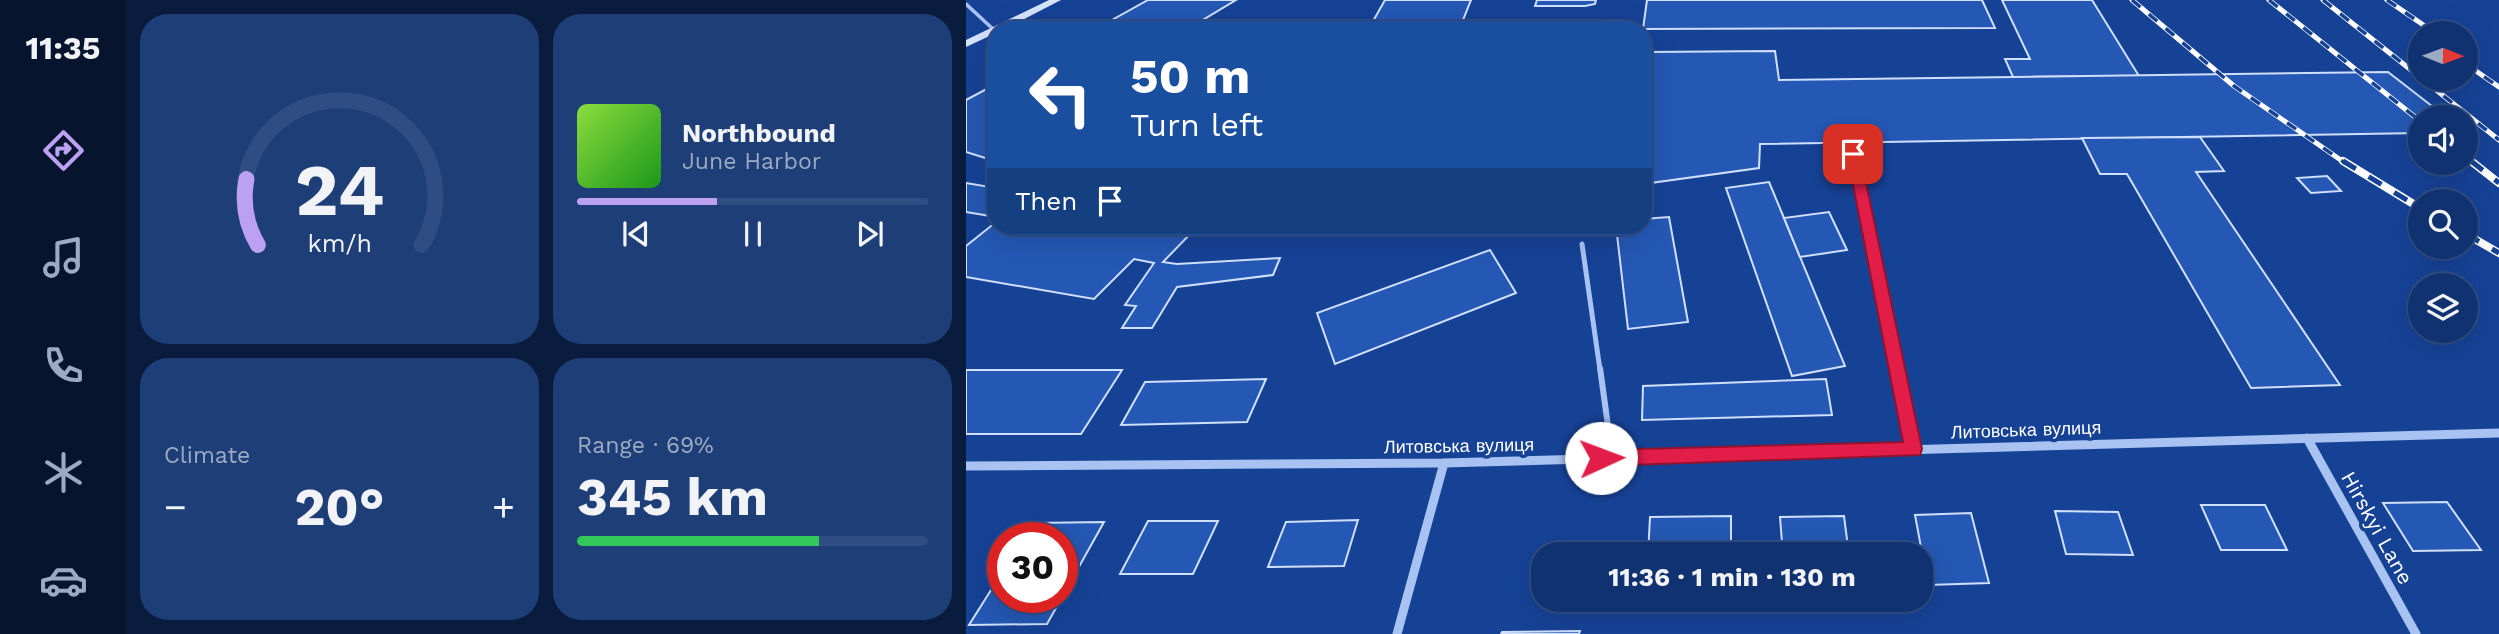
<!DOCTYPE html>
<meta charset="utf-8">
<style>
:root{--surface:#103270;--page:#1e3e78;--text:#f1f3f6;--muted:#9caac3;--line:#304d83;--accent:#bca0f2}
body{margin:0;font-family:"Work Sans",sans-serif;background:var(--page);color:var(--text);height:100vh;display:flex;flex-direction:column;font-size:26px;white-space:nowrap}
*{box-sizing:border-box;margin:0}
p{font-size:23px;color:var(--muted)}
.icon{flex:none;width:38px;height:38px;fill:none;stroke:currentColor;stroke-width:2;stroke-linecap:round;stroke-linejoin:round}
.map{position:relative;flex:1;overflow:hidden}
.panel{display:flex;flex-direction:column;gap:14px;padding:14px;background:#091c3e;width:840px}
.panel>*{flex:none}
.hud{position:absolute;left:21px;top:21px;width:665px;height:214px;border-radius:28px;box-shadow:0 7px 28px #0002,0 0 0 2px var(--line);background:#1a4fa0;color:#fff;overflow:hidden}
.needle{width:46px;rotate:91deg}
.controls{position:absolute;left:1442px;top:21px;display:grid;gap:14px}
.controls a{display:grid;place-items:center;width:70px;height:70px;border-radius:50%;background:var(--surface);box-shadow:0 7px 28px #0002,0 0 0 2px var(--line);font-size:35px}
.speed{position:absolute;left:21px;top:522px;display:flex;gap:14px;font-size:35px;font-weight:700;text-align:center}
.speed>*{display:grid;place-content:center;width:91px;height:91px;border-radius:50%;background:var(--surface);box-shadow:0 7px 28px #0002,0 0 0 2px var(--line);line-height:1}
.speed .limit{border:10px solid #d22;background:#fff;color:#111}
.pin{position:absolute;display:grid;place-items:center;width:60px;height:60px;color:#fff;margin:-30px;border-radius:14px;box-shadow:0 4px 10px #0006}
.me{position:absolute;width:77px;margin:-38px;rotate:88deg;stroke-linejoin:round;filter:drop-shadow(0 0 5px #0008)}
.turn{display:flex;align-items:center;gap:24px;height:147px;padding:0 28px;font-size:32px}
.turn .icon{width:91px;height:91px;stroke-width:2.5}
.turn b{display:block;font-size:49px;line-height:60px}
.then{display:flex;align-items:center;height:66px;padding:0 28px;background:#0003;gap:14px;font-size:26px}
.big{font-size:52px;font-weight:700;line-height:1.1}
.panel .tile{flex:1;display:flex;flex-direction:column;justify-content:center;gap:10px;min-width:0;padding:0 24px;border-radius:28px;background:var(--page)}
.panel .dial{align-items:center;gap:0}
.dial svg{height:182px;overflow:visible;fill:none;stroke:var(--line);stroke-width:7;stroke-linecap:round;text-anchor:middle}
.dial text{fill:var(--text);stroke:none}
.song{display:flex;align-items:center;gap:21px}
.cover{width:84px;height:84px;border-radius:10px;background:linear-gradient(135deg,hsl(90 70% 55%),hsl(120 70% 35%))}
.played{height:7px;border-radius:4px;background:linear-gradient(90deg,var(--accent) 40%,var(--line) 40%)}
.keys{display:flex;justify-content:space-around;direction:ltr}
.heat{display:flex;justify-content:space-between;align-items:center;font-size:38px;direction:ltr}
.charge{height:10px;border-radius:5px;background:linear-gradient(90deg,#34c759 69%,var(--line) 0)}
.panel .tiles{flex:1;display:grid;gap:14px;grid-template-columns:repeat(2,1fr)}
.trip{position:absolute;left:565px;top:542px;width:402px;height:70px;border-radius:28px;background:var(--surface);box-shadow:0 7px 28px #0002,0 0 0 2px var(--line);font-weight:700;line-height:70px;text-align:center}
main{display:flex;flex:1;min-height:0}
.tabs{display:flex;flex-direction:column;width:126px;justify-content:space-around;align-items:center;background:#06142d;color:var(--muted)}
.tabs .icon{width:49px;height:49px}
.tabs .current{color:var(--accent)}
.tabs b{font-size:32px;color:var(--text)}
.map>svg:first-child{display:block}
</style>
<main>
<nav class="tabs">
<b>11:35</b>
<svg class="icon current" aria-label="directions" viewBox="0 0 24 24"><path d="M12 3l9 9-9 9-9-9zM9 14v-3h6M13 9l2 2-2 2"/></svg>
<svg class="icon" aria-label="music" viewBox="0 0 24 24"><path d="M9 18V5l10-2v13"/><circle cx="6" cy="18" r="3"/><circle cx="16" cy="16" r="3"/></svg>
<svg class="icon" aria-label="phone" viewBox="0 0 24 24"><path d="M5 4h4l2 5-3 2q2 4 5 5l2-3 5 2v4C11 20 4 13 5 4z"/></svg>
<svg class="icon" aria-label="climate" viewBox="0 0 24 24"><path d="M12 3v18M4 7l16 10M4 17L20 7"/></svg>
<svg class="icon" aria-label="car" viewBox="0 0 24 24"><path d="M5 17H2v-5l4-1 3-4h7l3 4 3 1v5h-3M9 17h6M6 11h13"/><circle cx="7" cy="17" r="2"/><circle cx="17" cy="17" r="2"/></svg>
</nav>
<section class="panel">
<div class="tiles">
<div class="tile dial"><svg viewBox="0 0 100 80">
<path d="M14 69A42 42 0 1 1 86 69"/>
<path d="M14 69A42 42 0 0 1 9 40" stroke="#bca0f2"/>
<text x="50" y="56" font-size="32" font-weight="700">24</text>
<text x="50" y="72" font-size="11">km/h</text>
</svg></div>
<div class="tile">
<div class="song"><i class="cover"></i><div><b>Northbound</b><p>June Harbor</p></div></div>
<div class="played"></div>
<div class="keys"><svg class="icon" aria-label="previous" viewBox="0 0 24 24"><path d="M18 5L8 12l10 7zM5 5v14"/></svg><svg class="icon" aria-label="pause" viewBox="0 0 24 24"><path d="M8 5v14M16 5v14"/></svg><svg class="icon" aria-label="next" viewBox="0 0 24 24"><path d="M6 5l10 7-10 7zM19 5v14"/></svg></div>
</div>
<div class="tile"><p>Climate</p>
<div class="heat"><a>−</a><b class="big">20°</b><a>+</a></div>
</div>
<div class="tile"><p>Range · 69%</p><b class="big">345 km</b><div class="charge"></div></div>
</div>
</section>
<div class="map">
<svg width="1533" height="634" viewBox="0 0 1533 634">
<rect width="100%" height="100%" fill="#164296"/>
<g fill="#2458b4" stroke="#cfdffc" stroke-width="2">
<polygon points="182,0 270,0 220,30 128,30"/>
<polygon points="419,0 505,0 493,30 402,30"/>
<polygon points="571,0 630,0 629,4 619,6 569,6"/>
<polygon points="681,0 1016,0 1029,28 677,29"/>
<polygon points="1036,0 1126,0 1173,76 1047,77 1039,59 1064,59"/>
<polygon points="809,51 813,80 1422,72 1480,117 1454,117 1454,133 794,144 793,168 677,184 677,101 681,52"/>
<polygon points="30,84 30,160 29,161 0,152 0,100"/>
<polygon points="1234,137 1258,171 1230,172 1374,385 1285,388 1161,174 1134,174 1116,138"/>
<polygon points="1361,176 1375,191 1345,193 1331,178"/>
<polygon points="803,182 818,218 879,366 826,376 760,188"/>
<polygon points="0,183 30,188 30,217 0,212"/>
<polygon points="863,212 881,250 834,257 818,218"/>
<polygon points="703,217 722,322 662,329 650,226 677,226 677,219"/>
<polygon points="30,222 30,226 232,226 197,262 211,264 314,258 307,275 211,287 186,328 156,328 170,306 159,305 188,263 168,259 128,299 0,277 0,246"/>
<polygon points="524,250 550,293 369,364 351,313"/>
<polygon points="0,370 156,370 115,434 0,434"/>
<polygon points="300,379 281,422 155,425 179,382"/>
<polygon points="860,379 866,415 676,420 677,386"/>
<polygon points="1481,502 1515,550 1447,551 1417,503"/>
<polygon points="1235,505 1299,505 1321,550 1255,550"/>
<polygon points="1089,511 1152,512 1167,555 1100,554"/>
<polygon points="1005,513 1023,583 962,585 949,515"/>
<polygon points="765,516 765,555 682,555 684,517"/>
<polygon points="878,516 883,555 817,555 814,517"/>
<polygon points="392,520 378,566 302,567 320,522"/>
<polygon points="182,521 252,521 227,574 154,574"/>
<polygon points="138,522 81,624 3,625 37,571 37,597 96,597 96,537 58,537 67,523"/>
<polygon points="614,631 613,634 535,634 536,632"/>
</g>
<g fill="none" stroke-linecap="round" stroke-linejoin="round">
<g stroke="#a8c2f1" stroke-width="3.5">
<polyline points="0,4 28,30"/>
<polyline points="887,154 889,163"/>
</g>
<g stroke="#a8c2f1" stroke-width="5">
<polyline points="888,161 931,370"/>
<polyline points="616,244 634,370"/>
</g>
<g stroke="#a8c2f1" stroke-width="6">
<polyline points="634,368 642,426 635,458"/>
<polyline points="931,368 947,449"/>
</g>
<g stroke="#a8c2f1" stroke-width="9">
<polyline points="1341,438 1450,634"/>
<polyline points="0,466 478,463 1533,433"/>
<polyline points="431,634 478,463"/>
</g>
<polygon fill="#d6e3fc" fill-rule="evenodd" points="83,0 95,0 37,30 30,30 30,33 0,47 0,40"/>
<g stroke="#fff" stroke-width="5">
<g id="rail-far1">
<polyline points="1166,0 1268,86 1379,163"/>
<polyline points="1303,0 1454,121"/>
<polyline points="1357,0 1533,140"/>
<polyline points="1421,0 1469,33"/>
<polyline points="1500,64 1533,87"/>
<polyline points="1500,157 1508,163"/>
</g>
</g>
<g stroke="#fff" stroke-width="8">
<g id="rail">
<polyline points="1377,161 1454,208"/>
<polyline points="1505,161 1533,183"/>
<polyline points="1500,234 1533,253"/>
</g>
</g>
<use href="#rail-far1" stroke="#164296" stroke-width="3.5" stroke-dasharray="11" stroke-linecap="butt"/>
<use href="#rail" stroke="#164296" stroke-width="5" stroke-dasharray="15" stroke-linecap="butt"/>
</g>
<polygon fill="#e11d48" stroke="#92132f" stroke-width="2" points="887,150 894,154 956,449 954,455 635,466 628,464 626,458 628,453 635,450 937,442 881,154"/>
<g text-anchor="middle" stroke-width="7" stroke-linejoin="round" paint-order="stroke">
<g font-size="18" fill="#fff" stroke="#164296">
<text transform="translate(1060 430) rotate(-2)" y="6">Литовська вулиця</text>
<text transform="translate(493 446) rotate(-1)" y="6">Литовська вулиця</text>
</g>
<g font-size="21" fill="#fff" stroke="#164296">
<text transform="translate(1411 528) rotate(61)" y="7">Hirskyi Lane</text>
</g>
</g>
</svg>
<div class="controls">
<a><svg class="needle" viewBox="-14 -14 28 28"><path d="M0-13l5 13h-10z" fill="#e53935"/><path d="M0 13l5-13h-10z" fill="#9caac3"/></svg></a>
<a><svg class="icon" aria-label="sound" viewBox="0 0 24 24"><path d="M4 9h4l5-4v14l-5-4H4zM17 9q2 3 0 6"/></svg></a>
<a><svg class="icon" aria-label="search" viewBox="0 0 24 24"><circle cx="10" cy="10" r="6"/><path d="M15 15l6 6"/></svg></a>
<a><svg class="icon" aria-label="layers" viewBox="0 0 24 24"><path d="M12 4l9 5-9 5-9-5zM3 14l9 5 9-5"/></svg></a>
</div>
<div class="speed"><div class="limit">30</div></div>
<div class="pin" style="left:887px;top:154px;background:#d93025"><svg class="icon" aria-label="arrive" viewBox="0 0 24 24"><path d="M6 21V4h12l-3 4 3 4H6"/></svg></div>
<svg class="me" style="left:635px;top:458px" viewBox="-20 -20 40 40"><circle r="19" fill="#fff"/><path d="M0-13L10 11 0 6-10 11z" fill="#e11d48"/></svg>
<div class="trip">11:36 · 1 min · 130 m</div>
<div class="hud">
<div class="turn"><svg class="icon" aria-label="left" viewBox="0 0 24 24"><path d="M17 20v-9H6M10 6l-5 5 5 5"/></svg><div><b>50 m</b>Turn left</div></div>
<div class="then">Then<svg class="icon" aria-label="arrive" viewBox="0 0 24 24"><path d="M6 21V4h12l-3 4 3 4H6"/></svg></div>
</div>
</div>
</main>
